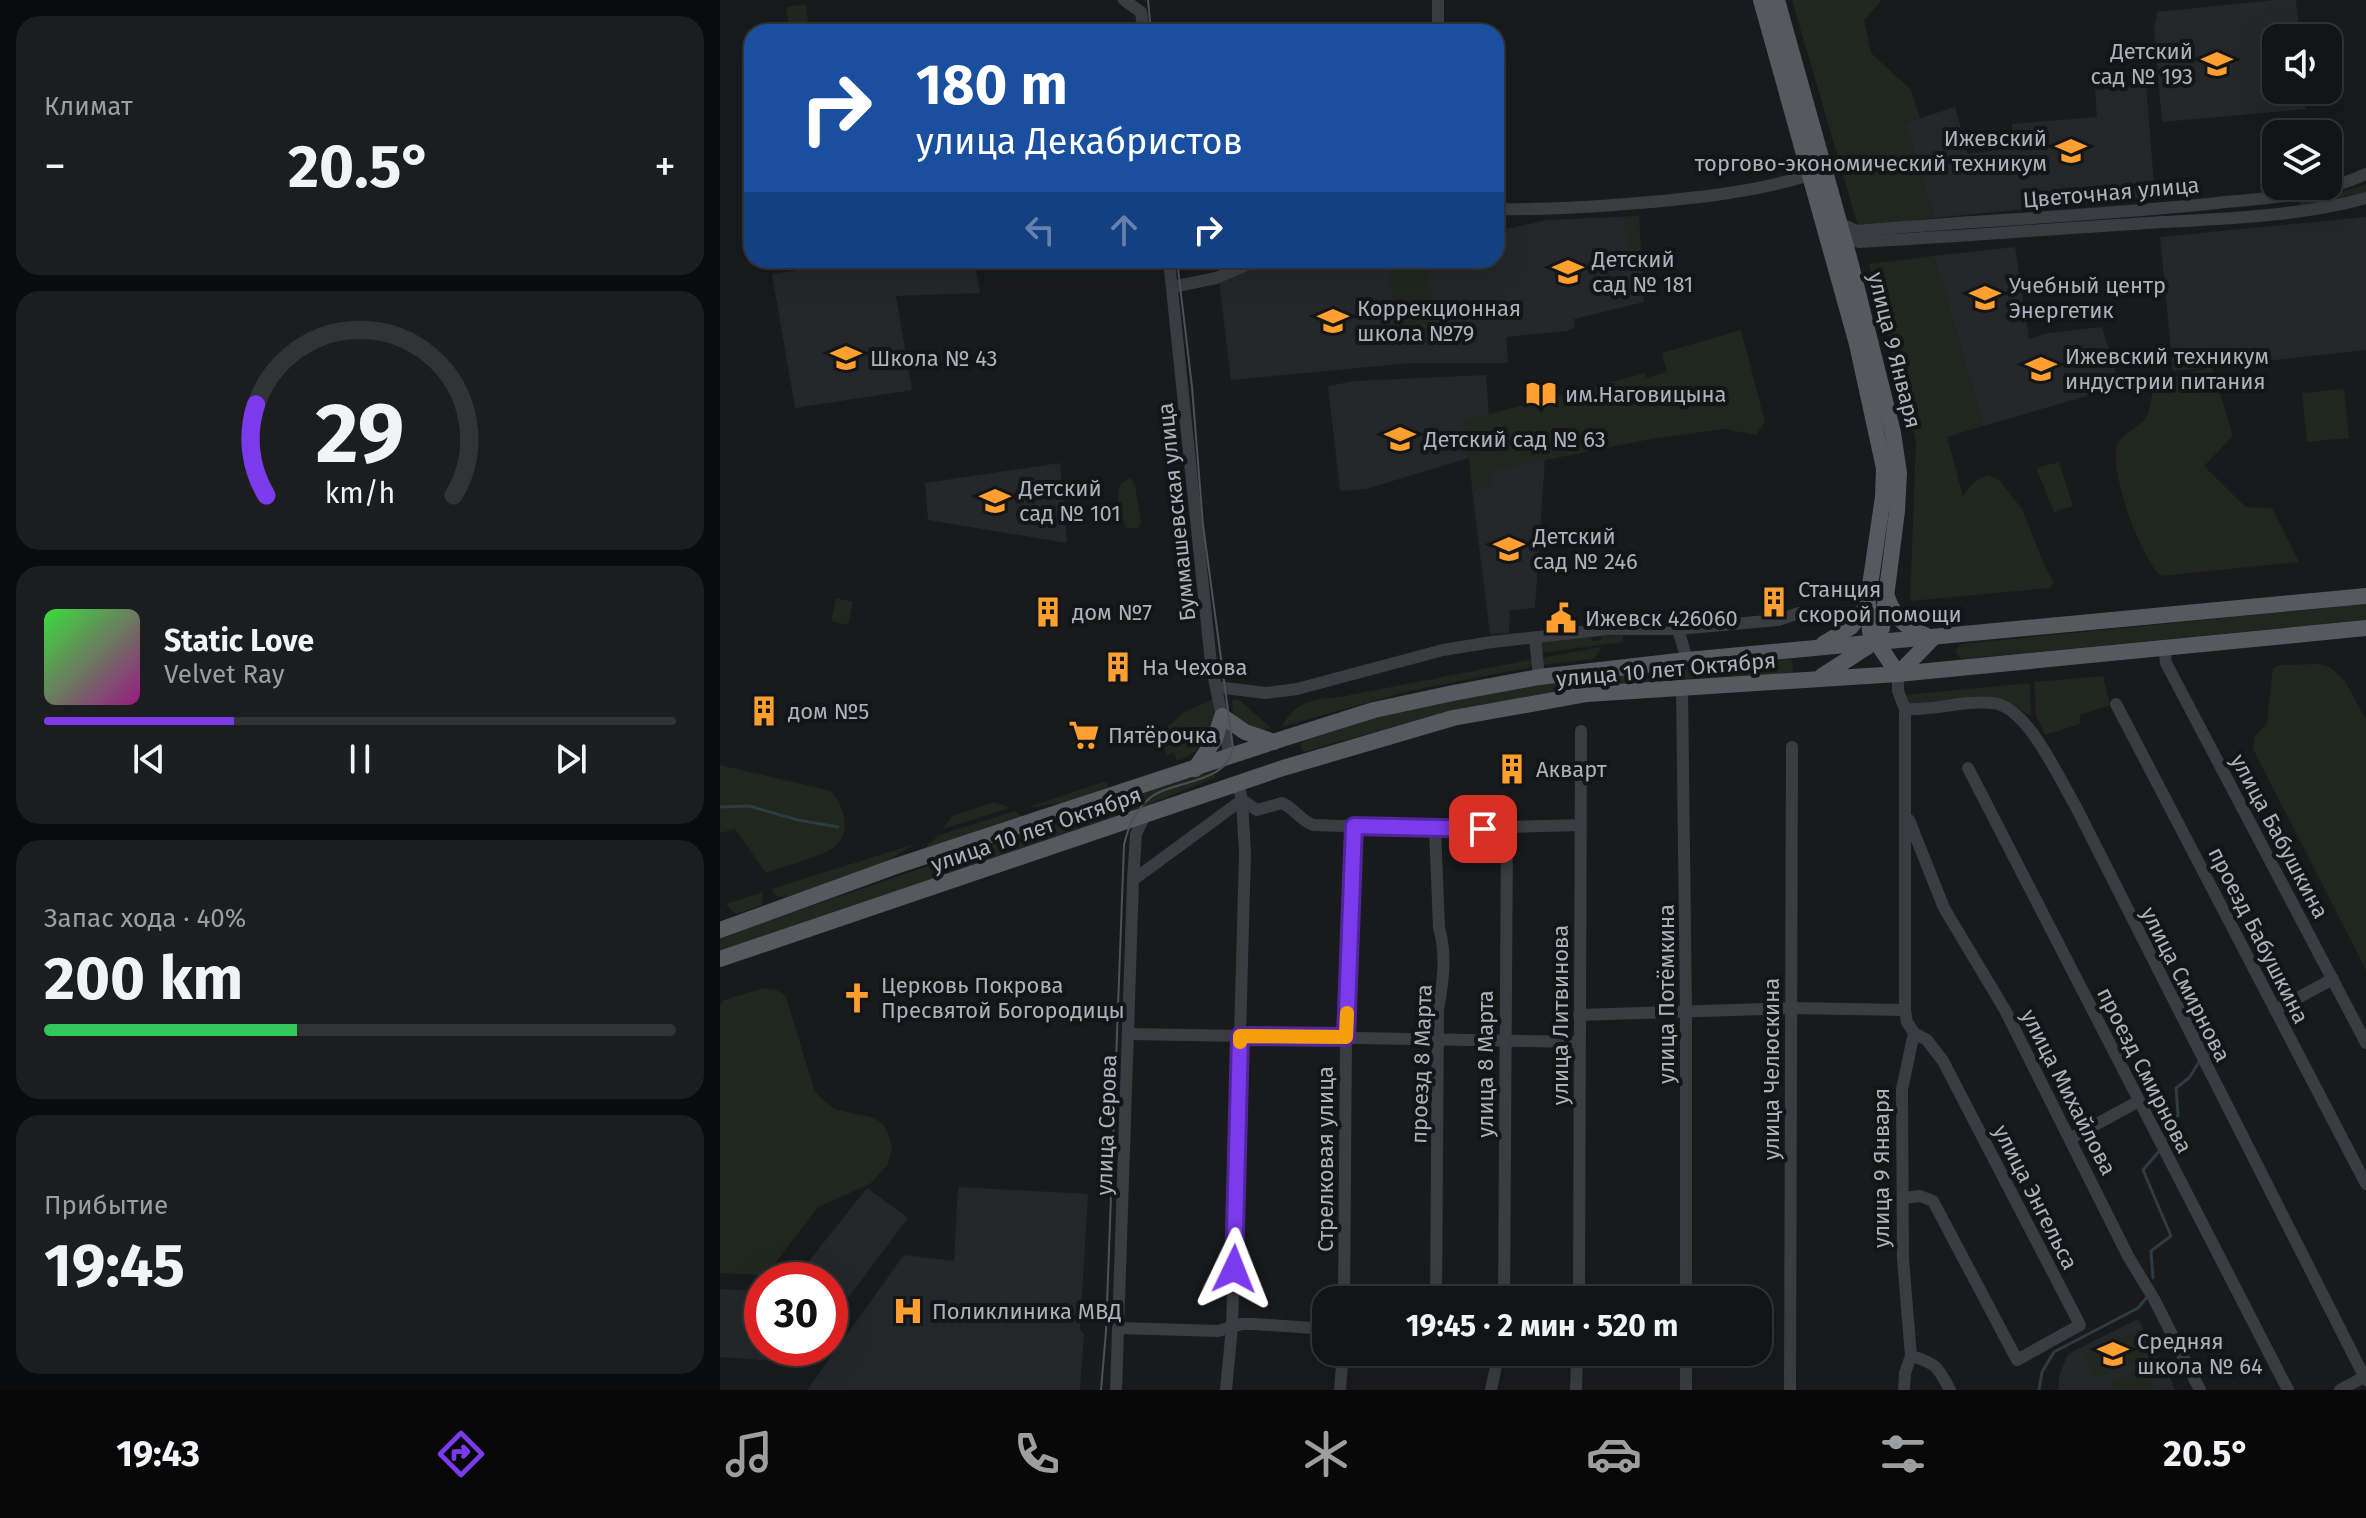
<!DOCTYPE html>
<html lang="ru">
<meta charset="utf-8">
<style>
:root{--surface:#131415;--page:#1c1d1e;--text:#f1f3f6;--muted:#9d9ea0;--line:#323334;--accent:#7c3aed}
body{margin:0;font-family:"Fira Sans",sans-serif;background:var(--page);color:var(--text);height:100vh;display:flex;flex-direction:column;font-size:30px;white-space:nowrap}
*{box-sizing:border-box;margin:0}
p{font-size:26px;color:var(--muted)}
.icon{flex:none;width:44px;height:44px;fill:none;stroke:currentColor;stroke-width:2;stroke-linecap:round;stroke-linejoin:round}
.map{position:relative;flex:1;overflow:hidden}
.details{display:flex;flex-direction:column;gap:16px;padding:16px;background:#0a0b0c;width:720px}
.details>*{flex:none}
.hud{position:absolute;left:24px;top:24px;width:760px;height:244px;border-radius:24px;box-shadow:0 8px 32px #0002,0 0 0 2px var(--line);background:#1a4fa0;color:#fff;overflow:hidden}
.buttons{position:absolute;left:1542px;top:24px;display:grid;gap:16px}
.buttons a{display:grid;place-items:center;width:80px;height:80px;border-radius:16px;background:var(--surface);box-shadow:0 8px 32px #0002,0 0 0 2px var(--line);font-size:40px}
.speed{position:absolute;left:24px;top:1262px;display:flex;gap:16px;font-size:40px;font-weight:700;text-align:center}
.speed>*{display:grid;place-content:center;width:104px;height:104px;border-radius:50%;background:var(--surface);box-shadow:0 8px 32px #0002,0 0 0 2px var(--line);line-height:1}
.speed .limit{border:12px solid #d22;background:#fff;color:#111}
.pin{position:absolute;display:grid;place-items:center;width:68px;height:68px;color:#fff;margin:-34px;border-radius:16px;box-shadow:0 4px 12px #0006}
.me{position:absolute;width:88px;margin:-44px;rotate:2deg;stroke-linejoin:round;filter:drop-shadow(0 0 6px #0008)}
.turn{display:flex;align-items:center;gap:28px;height:168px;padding:0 40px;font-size:36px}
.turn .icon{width:104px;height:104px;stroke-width:2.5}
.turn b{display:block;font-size:56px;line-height:68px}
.lanes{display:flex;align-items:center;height:76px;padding:0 40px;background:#0003;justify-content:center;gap:40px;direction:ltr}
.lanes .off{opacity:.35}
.big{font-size:60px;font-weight:700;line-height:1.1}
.details .tile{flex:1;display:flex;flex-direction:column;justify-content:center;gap:12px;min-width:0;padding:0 28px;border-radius:24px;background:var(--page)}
.details .dial{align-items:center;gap:0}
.dial svg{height:208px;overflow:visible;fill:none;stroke:var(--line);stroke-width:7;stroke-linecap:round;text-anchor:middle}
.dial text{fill:var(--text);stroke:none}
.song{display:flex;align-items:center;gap:24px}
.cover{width:96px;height:96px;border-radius:12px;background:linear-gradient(135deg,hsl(120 70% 55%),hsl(310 70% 35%))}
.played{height:8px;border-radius:4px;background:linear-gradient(90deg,var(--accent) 30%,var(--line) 30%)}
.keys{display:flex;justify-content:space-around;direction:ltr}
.heat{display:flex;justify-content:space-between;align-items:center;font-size:44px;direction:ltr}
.charge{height:12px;border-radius:6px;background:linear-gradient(90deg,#34c759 40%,var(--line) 0)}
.trip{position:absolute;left:592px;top:1286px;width:460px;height:80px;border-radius:24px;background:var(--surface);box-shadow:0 8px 32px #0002,0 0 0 2px var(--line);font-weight:700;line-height:80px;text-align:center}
.menu{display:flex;height:128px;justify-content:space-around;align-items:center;background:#080808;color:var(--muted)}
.menu .icon{width:56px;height:56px}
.menu .active{color:var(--accent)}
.menu b{font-size:36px;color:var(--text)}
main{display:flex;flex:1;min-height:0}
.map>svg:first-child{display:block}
</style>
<main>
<section class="details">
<div class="tile"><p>Климат</p>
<div class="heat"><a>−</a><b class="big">20.5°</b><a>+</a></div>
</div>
<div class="tile dial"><svg viewBox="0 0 100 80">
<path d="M14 69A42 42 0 1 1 86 69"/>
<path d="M14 69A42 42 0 0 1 10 34" stroke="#7c3aed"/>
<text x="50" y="56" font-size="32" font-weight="700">29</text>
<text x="50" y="72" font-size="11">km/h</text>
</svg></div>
<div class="tile">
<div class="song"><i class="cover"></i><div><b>Static Love</b><p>Velvet Ray</p></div></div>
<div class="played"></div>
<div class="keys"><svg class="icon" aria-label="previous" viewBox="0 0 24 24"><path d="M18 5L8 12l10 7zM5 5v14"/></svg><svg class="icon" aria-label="pause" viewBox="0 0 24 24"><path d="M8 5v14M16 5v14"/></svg><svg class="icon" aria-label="next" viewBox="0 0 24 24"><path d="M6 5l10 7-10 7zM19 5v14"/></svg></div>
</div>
<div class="tile"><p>Запас хода · 40%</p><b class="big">200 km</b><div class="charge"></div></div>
<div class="tile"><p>Прибытие</p><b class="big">19:45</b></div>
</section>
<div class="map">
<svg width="1646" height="1390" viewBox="0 0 1646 1390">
<rect width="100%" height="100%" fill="#191a1c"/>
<g fill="#252629">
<polygon points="1554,0 1576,0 1580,38 1556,38 1556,90 1584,90 1586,109 1442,122 1434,30 1437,12"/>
<polygon points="1426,85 1435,196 1214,218 1185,123 1235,107 1248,154 1293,148 1292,124 1377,117 1375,90"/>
<polygon points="919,216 924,302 854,319 855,327 847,331 786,337 788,363 691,363 511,380 499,280 550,260 776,260 776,231 828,220"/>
<polygon points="1646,217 1646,350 1453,371 1440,237"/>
<polygon points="1295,247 1309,339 1328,333 1382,327 1398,380 1375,387 1370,395 1263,426 1214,256"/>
<polygon points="146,260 254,260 260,293 176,296 192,390 75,408 52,274"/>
<polygon points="766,375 769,416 746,421 749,458 646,489 620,491 608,386 635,381"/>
<polygon points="825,459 815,608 790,610 789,633 770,634 752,489 773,485 770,471"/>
<polygon points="340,463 347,543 208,520 205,483"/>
<polygon points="238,1187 368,1194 360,1329 364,1334 360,1390 87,1390 184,1255 234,1261"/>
<polygon points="147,1188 188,1218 110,1322 110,1280 74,1280"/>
<polygon points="0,1289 42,1291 42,1348 91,1348 79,1363 0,1357"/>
<polygon points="1418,1319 1443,1368 1446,1367 1455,1390 1338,1390 1339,1376 1347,1356 1352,1352"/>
</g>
<g fill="#1f271f">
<polygon points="1072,0 1162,0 1144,20 1151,53 1191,90 1200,118 1185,123 1214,218 1138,226"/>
<polygon points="86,4 89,32 70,32 66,7"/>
<polygon points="1646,184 1646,192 1580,207 1579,200 1615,194"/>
<polygon points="918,216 920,248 907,249 905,217"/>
<path d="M1214 256 1263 426 1227 437 1243 496C1249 486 1256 479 1269 475L1280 481 1302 509 1325 567 1334 582 1330 588 1190 601 1196 441 1149 264Z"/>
<polygon points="668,260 707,260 715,331 676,335"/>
<polygon points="1021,330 1045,422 1036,435 1005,429 931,439 771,471 773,485 752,489 746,420 925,373 926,378 947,372 942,353"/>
<path d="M1492 367 1513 436 1484 466 1526 507 1552 508 1579 562 1441 576C1420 557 1392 478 1396 450 1398 434 1417 430 1425 419 1434 405 1427 395 1440 380Z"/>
<polygon points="1624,389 1629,438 1587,442 1582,393"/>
<polygon points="1339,462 1353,506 1334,512 1316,468"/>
<path d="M410 478 415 484 421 523 417 528H406C400 513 395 498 401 483Z"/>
<polygon points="116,598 133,602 128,625 111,621"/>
<polygon points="1646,604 1646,620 1241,659 1235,651 1240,644"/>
<polygon points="903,635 903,642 820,653 819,641 871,637 873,641 881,640 882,636"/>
<polygon points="882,647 874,659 823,665 820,658"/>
<path d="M813 659 811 667 689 691 561 727C577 701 591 699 620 697Z"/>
<path d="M1072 659 1073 673C1016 677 958 677 902 685 794 699 689 720 584 752L581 748 582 742C638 723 693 704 751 693 857 674 965 667 1072 659Z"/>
<polygon points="1600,664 1611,668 1625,681 1646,720 1646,970 1533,749 1535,736 1547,723 1553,668 1558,665"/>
<polygon points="1383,676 1390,705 1360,715 1360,724 1325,735 1316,716 1314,682"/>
<polygon points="1310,683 1311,716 1286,701 1188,705 1184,695"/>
<path d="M493 699C498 726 483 753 457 761L454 752 446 756 442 732 464 712Z"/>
<polygon points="518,699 551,728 541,731 514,722 512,700"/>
<path d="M0 765 111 791C124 806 133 833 113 848 100 857 62 867 46 873L15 829 0 833Z"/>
<polygon points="493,771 495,777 492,779 410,812 414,796"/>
<polygon points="383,782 387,783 388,787 343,803 306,808"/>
<polygon points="398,801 396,816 0,951 0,937"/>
<polygon points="274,802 290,808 223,829 232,816"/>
<polygon points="295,811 302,817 200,852 219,835"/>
<path d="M195 844 160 865 70 896C59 898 56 898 51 889Z"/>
<polygon points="43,892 42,905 15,914 6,904"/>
<polygon points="44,988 57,990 66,997 95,1092 114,1109 154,1118 163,1124 169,1136 172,1149 168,1164 150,1184 98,1207 46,1275 0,1273 0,1005 4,1000"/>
<polygon points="1413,1333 1424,1357 1375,1379 1364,1355"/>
<polygon points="1424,1368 1433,1387 1426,1390 1394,1390 1391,1383"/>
</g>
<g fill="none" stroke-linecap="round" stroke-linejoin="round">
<g stroke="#2e3b41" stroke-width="3">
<polyline points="0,807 29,806 78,820 118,827"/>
<polyline points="1459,997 1489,1054"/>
<polyline points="1489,1054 1496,1040"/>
<polyline points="1444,1142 1458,1115 1456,1088 1469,1078 1479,1062"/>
<polyline points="1433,1278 1431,1251 1451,1236 1423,1170 1441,1149"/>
<polyline points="1319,1390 1322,1372 1334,1352 1418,1308 1427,1297"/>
</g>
<g stroke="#3a3c41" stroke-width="12">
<polyline points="404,0 421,12 424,32"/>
<polyline points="718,32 718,0"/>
<path d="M776 209C824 210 871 207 919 203 977 198 1034 192 1090 175"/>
<path d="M1119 223 1137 231C1257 220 1377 216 1497 203 1547 198 1599 196 1646 174"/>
<path d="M1121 238 1139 242C1235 237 1331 229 1427 223 1498 219 1578 217 1646 198"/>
<polyline points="449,260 491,663 510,757"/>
<polyline points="452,287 496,278 538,260"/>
<polyline points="958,629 967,660"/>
<polyline points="815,638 819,677"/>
<polyline points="1444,646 1446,663 1646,1043"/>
<polyline points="1178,674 1178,691 1185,709 1185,1010 1187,1022 1194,1033 1182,1089 1183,1259 1191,1356 1185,1373 1184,1390"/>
<polyline points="496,687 546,693 577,689 723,650 772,642 888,629 958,629 1058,620 1079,613"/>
<polyline points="962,687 966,1012 966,1300"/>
<polyline points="1396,704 1646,1184"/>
<path d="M1185 709C1214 711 1243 700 1272 703 1307 705 1338 777 1355 805L1646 1380"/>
<polyline points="1248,768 1568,1390"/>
<path d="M522 800 537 810 562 803C575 809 580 820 593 825L715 829 861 825"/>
<polyline points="1189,820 1224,908 1285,1010 1408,1256 1434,1299 1480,1390"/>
<path d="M715 829 719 928C727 955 723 982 718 1010L716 1300"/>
<polyline points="413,880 522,800"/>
<polyline points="1555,1010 1613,979"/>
<polyline points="859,1015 1072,1008 1185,1010"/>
<polyline points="409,1034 859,1042"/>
<polyline points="1351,1138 1419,1101"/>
<polyline points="1183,1198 1200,1196 1213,1201 1297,1360 1360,1325 1223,1061 1207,1040 1194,1033"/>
<polyline points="624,1300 626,1037 634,826"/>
<polyline points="784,1300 787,829"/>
<polyline points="859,1300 861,731"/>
<polyline points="399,1328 498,1331 522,1324 535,1324 606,1329"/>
<polyline points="782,1352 790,1355 857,1355"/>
<polyline points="966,1352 966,1390"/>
<path d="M1191 1356C1216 1363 1218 1367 1230 1390"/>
<polyline points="396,1390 413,880 416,834 425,815"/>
<polyline points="506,1390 512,1327 525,853 522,800 518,784"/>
<polyline points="620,1390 623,1352"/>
<polyline points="771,1390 779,1352"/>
<polyline points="856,1390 857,1352"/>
<polyline points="1070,1390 1072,747"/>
<polyline points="1620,1390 1646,1376"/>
</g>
<g stroke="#565960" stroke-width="16">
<polyline points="1041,0 1137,344 1164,468 1163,497 1147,606 1131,627 1103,644"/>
<polyline points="1057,0 1130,261 1173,433 1179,473 1177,511 1162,628 1147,647 1102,676"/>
<path d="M1167 597C1174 616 1185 628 1205 635"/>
<polyline points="1148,603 1150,632 1178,674"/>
<polyline points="1178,674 1214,637"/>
<polyline points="475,769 495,739 502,716 525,732 554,742"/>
<polyline points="0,930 176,866 562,739 654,710 733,693 819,677 967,660 1646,596"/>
<polyline points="0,959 563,768 733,718 867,694 1178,674 1646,628"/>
</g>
<g stroke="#4d5056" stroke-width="2">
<polyline points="428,0 431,32"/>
<path d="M381 1390 386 1331 404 845C408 827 416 809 431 797 454 780 507 784 513 748L483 525 472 387 457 260"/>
</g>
</g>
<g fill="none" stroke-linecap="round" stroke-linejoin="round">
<g stroke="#51269a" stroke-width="20">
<polyline id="route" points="514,1269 520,1036 626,1037 634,826 763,829"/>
</g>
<use href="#route" stroke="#7c3aed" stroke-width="14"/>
<polyline stroke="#f59e0b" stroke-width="14" points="520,1042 520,1036 626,1037 627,1013"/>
</g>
<defs>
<g id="school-bare" transform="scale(2.4)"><path d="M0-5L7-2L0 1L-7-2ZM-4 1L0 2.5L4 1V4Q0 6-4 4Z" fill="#fe9f2f" stroke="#141517" stroke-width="2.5" paint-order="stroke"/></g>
<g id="university-bare" transform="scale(2.4)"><path d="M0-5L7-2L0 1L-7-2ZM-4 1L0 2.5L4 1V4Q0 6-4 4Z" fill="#fe9f2f" stroke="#141517" stroke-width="2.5" paint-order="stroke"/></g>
<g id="library-bare" transform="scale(2.4)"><path d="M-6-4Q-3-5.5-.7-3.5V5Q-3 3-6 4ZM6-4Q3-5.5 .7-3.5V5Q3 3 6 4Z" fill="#fe9f2f" stroke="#141517" stroke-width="2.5" paint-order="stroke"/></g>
<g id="building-bare" transform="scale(2.4)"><path d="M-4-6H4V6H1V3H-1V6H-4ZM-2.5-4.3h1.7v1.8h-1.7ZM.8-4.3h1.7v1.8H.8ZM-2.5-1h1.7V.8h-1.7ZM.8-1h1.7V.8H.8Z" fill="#fe9f2f" stroke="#141517" stroke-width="2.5" paint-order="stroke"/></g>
<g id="civic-bare" transform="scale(2.4)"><path d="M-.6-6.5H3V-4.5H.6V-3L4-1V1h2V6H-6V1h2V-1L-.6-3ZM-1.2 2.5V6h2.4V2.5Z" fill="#fe9f2f" stroke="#141517" stroke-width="2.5" paint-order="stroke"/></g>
<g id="supermarket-bare" transform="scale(2.4)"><path d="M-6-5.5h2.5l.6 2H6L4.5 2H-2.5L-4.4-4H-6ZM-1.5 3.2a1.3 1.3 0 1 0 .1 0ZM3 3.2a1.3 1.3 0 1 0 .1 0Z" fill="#fe9f2f" stroke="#141517" stroke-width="2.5" paint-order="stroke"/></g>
<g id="church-bare" transform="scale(2.4)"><path d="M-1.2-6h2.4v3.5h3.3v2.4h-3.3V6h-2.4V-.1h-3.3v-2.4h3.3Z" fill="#fe9f2f" stroke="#141517" stroke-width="2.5" paint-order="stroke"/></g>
<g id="hospital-bare" transform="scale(2.4)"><path d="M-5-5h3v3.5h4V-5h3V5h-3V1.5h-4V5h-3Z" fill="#fe9f2f" stroke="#141517" stroke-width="2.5" paint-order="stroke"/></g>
</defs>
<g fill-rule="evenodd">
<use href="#school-bare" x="1497" y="64"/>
<use href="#university-bare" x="1351" y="151"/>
<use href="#school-bare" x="848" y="272"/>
<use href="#university-bare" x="1265" y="298"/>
<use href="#school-bare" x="613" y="321"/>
<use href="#school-bare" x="126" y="358"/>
<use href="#university-bare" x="1321" y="369"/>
<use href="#library-bare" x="821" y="394"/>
<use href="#school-bare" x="680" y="439"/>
<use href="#school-bare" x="275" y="501"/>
<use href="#school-bare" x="789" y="549"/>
<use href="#building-bare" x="1054" y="602"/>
<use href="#building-bare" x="328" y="612"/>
<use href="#civic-bare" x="841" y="618"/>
<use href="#building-bare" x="398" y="667"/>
<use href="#building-bare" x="44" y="711"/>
<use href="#supermarket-bare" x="364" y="735"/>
<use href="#building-bare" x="792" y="769"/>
<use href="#church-bare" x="137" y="998"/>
<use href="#hospital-bare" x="188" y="1311"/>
<use href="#school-bare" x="1393" y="1354"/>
</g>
<g text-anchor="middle" stroke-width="8" stroke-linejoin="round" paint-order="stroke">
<g font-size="22" fill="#abb2bc" stroke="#141517" text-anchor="start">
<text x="1473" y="59" text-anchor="end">Детский<tspan x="1473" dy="25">сад № 193</tspan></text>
<text x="1327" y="146" text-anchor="end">Ижевский<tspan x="1327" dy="25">торгово-экономический техникум</tspan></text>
<text x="872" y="267">Детский<tspan x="872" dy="25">сад № 181</tspan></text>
<text x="1289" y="293">Учебный центр<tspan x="1289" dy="25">Энергетик</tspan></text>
<text x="637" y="316">Коррекционная<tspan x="637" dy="25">школа №79</tspan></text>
<text x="1345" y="364">Ижевский техникум<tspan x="1345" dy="25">индустрии питания</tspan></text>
<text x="150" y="366">Школа № 43</text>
<text x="845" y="402">им.Наговицына</text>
<text x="704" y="447">Детский сад № 63</text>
<text x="299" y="496">Детский<tspan x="299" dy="25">сад № 101</tspan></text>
<text x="813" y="544">Детский<tspan x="813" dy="25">сад № 246</tspan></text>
<text x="1078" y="597">Станция<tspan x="1078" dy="25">скорой помощи</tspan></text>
<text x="352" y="620">дом №7</text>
<text x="865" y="626">Ижевск 426060</text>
<text x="422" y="675">На Чехова</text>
<text x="68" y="719">дом №5</text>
<text x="388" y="743">Пятёрочка</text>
<text x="816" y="777">Акварт</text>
<text x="161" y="993">Церковь Покрова<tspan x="161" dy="25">Пресвятой Богородицы</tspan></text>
<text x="212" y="1319">Поликлиника МВД</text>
<text x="1417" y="1349">Средняя<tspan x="1417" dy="25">школа № 64</tspan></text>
</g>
<g font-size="22" fill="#abb2bc" stroke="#141517">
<text transform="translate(1391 192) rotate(-5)" y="8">Цветочная улица</text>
<text transform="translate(1175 350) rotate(76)" y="8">улица 9 Января</text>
<text transform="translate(456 512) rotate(-96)" y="8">Буммашевская улица</text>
<text transform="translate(946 669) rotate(-5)" y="8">улица 10 лет Октября</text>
<text transform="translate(316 829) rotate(-19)" y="8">улица 10 лет Октября</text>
<text transform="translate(1560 836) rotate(62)" y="8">улица Бабушкина</text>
<text transform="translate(1539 935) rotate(63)" y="8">проезд Бабушкина</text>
<text transform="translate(1466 984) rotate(63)" y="8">улица Смирнова</text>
<text transform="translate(946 994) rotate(-90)" y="8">улица Потёмкина</text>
<text transform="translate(840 1015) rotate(-90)" y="8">улица Литвинова</text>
<text transform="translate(701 1064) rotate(-88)" y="8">проезд 8 Марта</text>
<text transform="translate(765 1064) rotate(-90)" y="8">улица 8 Марта</text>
<text transform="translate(1051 1069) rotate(-90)" y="8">улица Челюскина</text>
<text transform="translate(1425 1070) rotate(63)" y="8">проезд Смирнова</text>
<text transform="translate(1349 1092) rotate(63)" y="8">улица Михайлова</text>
<text transform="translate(386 1125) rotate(-88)" y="8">улица Серова</text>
<text transform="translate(605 1159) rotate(-90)" y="8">Стрелковая улица</text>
<text transform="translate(1161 1168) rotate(-90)" y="8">улица 9 Января</text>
<text transform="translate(1316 1197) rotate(63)" y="8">улица Энгельса</text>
</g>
</g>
</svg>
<div class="buttons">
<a><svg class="icon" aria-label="sound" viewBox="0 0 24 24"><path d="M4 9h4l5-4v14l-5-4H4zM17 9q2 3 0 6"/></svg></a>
<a><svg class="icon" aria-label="layers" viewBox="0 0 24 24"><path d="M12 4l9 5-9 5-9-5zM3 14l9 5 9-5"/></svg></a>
</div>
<div class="speed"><div class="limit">30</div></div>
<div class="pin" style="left:763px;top:829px;background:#d93025"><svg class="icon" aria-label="arrive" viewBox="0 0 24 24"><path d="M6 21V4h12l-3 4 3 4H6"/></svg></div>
<svg class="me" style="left:514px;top:1269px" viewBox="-20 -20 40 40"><path d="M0-17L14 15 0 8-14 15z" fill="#7c3aed" stroke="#fff" stroke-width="4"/></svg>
<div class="trip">19:45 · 2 мин · 520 m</div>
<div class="hud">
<div class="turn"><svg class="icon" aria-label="right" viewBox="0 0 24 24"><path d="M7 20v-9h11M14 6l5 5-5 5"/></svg><div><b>180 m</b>улица Декабристов</div></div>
<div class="lanes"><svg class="icon off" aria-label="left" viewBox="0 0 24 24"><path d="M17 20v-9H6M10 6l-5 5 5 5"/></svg><svg class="icon off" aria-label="ahead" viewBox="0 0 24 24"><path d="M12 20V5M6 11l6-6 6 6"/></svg><svg class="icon" aria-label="right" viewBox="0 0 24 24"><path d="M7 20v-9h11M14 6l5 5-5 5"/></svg></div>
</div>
</div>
</main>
<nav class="menu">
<b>19:43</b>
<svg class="icon active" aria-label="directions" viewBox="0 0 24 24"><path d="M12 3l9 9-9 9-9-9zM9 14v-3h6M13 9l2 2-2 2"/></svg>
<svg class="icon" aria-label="music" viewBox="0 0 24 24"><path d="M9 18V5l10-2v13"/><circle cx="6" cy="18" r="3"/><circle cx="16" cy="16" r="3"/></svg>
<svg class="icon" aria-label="phone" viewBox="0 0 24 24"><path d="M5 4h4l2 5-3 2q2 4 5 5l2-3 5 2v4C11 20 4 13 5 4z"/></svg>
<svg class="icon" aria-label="climate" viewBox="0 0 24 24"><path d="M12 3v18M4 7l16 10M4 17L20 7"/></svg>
<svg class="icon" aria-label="car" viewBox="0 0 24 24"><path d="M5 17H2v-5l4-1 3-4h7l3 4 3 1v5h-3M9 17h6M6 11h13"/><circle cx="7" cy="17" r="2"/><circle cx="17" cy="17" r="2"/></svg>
<svg class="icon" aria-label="filters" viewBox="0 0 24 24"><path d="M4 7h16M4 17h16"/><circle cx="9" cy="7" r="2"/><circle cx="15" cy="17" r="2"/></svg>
<b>20.5°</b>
</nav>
